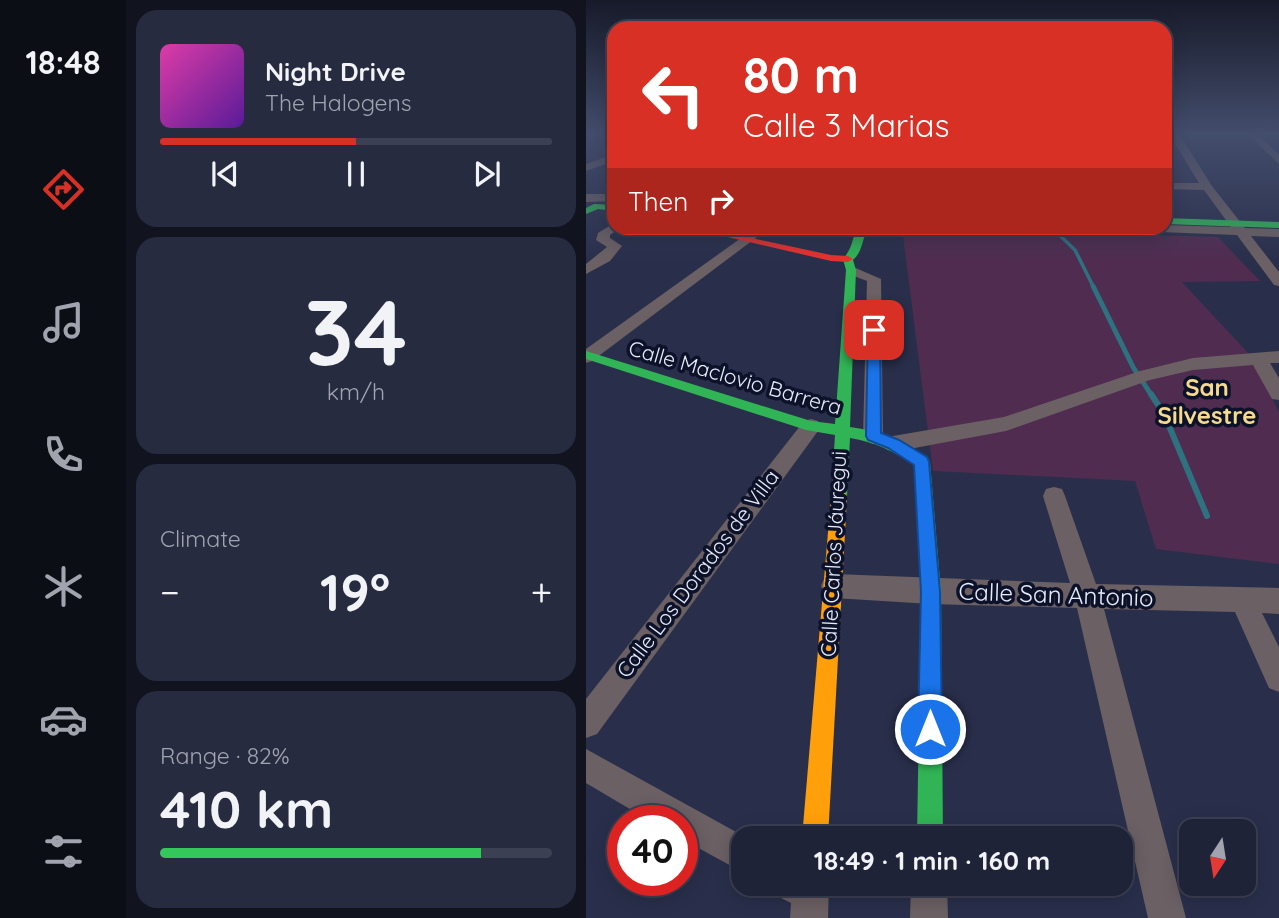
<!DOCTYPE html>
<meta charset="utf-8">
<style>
:root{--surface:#1f2338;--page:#272b40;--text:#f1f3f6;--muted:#a1a4ae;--line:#3c4053;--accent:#d93025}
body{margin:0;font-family:Quicksand,sans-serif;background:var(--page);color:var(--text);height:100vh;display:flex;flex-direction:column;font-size:26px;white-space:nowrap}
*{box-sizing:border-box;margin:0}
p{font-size:23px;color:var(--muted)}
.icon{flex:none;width:38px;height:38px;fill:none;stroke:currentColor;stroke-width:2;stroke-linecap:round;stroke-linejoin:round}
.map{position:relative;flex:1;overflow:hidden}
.details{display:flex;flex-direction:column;gap:10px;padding:10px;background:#11131f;width:460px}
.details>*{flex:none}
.top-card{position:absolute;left:21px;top:21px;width:565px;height:214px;border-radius:21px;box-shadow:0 4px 18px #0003,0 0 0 2px var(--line);background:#d93025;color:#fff;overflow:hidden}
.needle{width:46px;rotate:192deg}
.tools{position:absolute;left:593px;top:819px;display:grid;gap:14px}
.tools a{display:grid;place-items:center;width:77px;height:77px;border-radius:14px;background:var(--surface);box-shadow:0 4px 18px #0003,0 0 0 2px var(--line);font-size:35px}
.speed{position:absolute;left:21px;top:805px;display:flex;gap:14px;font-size:35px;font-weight:700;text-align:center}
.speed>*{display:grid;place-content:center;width:91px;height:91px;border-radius:50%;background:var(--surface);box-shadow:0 4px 18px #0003,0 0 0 2px var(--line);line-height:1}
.speed .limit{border:10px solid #d22;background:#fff;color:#111}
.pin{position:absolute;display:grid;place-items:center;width:60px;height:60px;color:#fff;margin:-30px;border-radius:14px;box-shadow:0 4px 10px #0006}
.me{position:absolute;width:77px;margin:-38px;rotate:0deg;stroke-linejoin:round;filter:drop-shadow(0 0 5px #0008)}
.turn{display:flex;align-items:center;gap:24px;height:147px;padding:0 21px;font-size:32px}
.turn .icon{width:91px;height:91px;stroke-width:2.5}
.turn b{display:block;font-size:49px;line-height:60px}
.then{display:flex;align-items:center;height:66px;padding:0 21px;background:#0003;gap:14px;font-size:26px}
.big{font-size:52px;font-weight:700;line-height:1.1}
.details .tile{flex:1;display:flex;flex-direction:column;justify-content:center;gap:10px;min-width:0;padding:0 24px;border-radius:21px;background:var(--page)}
.details .dial{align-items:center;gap:0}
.dial b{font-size:91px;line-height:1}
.song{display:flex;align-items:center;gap:21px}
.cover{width:84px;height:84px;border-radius:10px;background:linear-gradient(135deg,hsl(320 70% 55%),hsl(270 70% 35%))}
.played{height:7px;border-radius:4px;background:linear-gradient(90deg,var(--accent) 50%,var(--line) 50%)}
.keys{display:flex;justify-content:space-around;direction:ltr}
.heat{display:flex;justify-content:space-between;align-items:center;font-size:38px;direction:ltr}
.charge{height:10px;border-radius:5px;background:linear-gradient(90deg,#34c759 82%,var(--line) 0)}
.trip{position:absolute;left:145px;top:826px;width:402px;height:70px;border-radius:21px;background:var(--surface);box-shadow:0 4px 18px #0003,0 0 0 2px var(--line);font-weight:700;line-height:70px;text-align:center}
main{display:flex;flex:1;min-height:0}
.tabs{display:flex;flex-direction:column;width:126px;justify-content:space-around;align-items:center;background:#0c0e16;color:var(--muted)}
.tabs .icon{width:49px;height:49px}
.tabs .current{color:var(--accent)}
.tabs b{font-size:32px;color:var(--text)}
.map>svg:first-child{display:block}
</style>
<main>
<nav class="tabs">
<b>18:48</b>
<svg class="icon current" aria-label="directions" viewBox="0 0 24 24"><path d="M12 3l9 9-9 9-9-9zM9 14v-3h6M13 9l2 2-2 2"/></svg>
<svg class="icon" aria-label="music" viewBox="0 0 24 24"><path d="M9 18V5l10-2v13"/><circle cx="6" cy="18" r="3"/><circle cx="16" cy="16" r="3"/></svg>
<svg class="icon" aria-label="phone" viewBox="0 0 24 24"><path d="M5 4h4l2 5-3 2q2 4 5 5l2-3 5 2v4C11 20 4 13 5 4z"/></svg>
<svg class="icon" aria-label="climate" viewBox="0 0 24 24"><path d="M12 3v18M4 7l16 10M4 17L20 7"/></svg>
<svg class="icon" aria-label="car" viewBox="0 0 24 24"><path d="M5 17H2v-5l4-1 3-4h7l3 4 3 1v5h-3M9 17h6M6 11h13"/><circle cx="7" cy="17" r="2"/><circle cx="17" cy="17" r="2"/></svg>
<svg class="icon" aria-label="filters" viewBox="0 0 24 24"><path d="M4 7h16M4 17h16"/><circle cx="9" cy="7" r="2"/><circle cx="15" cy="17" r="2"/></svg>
</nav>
<section class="details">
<div class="tile">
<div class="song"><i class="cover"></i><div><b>Night Drive</b><p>The Halogens</p></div></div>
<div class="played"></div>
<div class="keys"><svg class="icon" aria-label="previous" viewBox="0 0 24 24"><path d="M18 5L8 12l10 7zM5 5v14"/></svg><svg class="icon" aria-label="pause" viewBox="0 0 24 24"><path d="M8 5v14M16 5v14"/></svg><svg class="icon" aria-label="next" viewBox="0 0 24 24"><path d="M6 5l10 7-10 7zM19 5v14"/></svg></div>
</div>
<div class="tile dial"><b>34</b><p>km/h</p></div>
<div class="tile"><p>Climate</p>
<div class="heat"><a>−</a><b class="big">19°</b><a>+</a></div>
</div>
<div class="tile"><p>Range · 82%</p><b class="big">410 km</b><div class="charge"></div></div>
</section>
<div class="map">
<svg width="693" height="918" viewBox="0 0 693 918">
<rect width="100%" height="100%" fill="#292f4b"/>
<polygon fill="#4f2c50" points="316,228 632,237 674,281 596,282 664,355 693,412 693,564 570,549 549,481 347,471"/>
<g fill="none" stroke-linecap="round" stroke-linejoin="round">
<polyline stroke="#2e7280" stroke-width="3.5" points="466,228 489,250 508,288"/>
<polyline stroke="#2e7280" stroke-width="5" points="507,286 547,367 566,396"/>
<polyline stroke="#2e7280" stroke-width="6" points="565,394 578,414 621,516"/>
<g fill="#6b6063" fill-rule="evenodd">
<polygon points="20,132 28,132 28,137 20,136"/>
<polygon points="582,132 592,132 626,186 659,228 693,229 693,237 665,236 693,272 693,286 688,285 651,235 547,231 546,228 579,228 579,225 645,227 618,190 579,189 579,183 613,183"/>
<polygon points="660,132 670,132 693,155 693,164"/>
<polygon points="28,154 28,161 0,171 0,164"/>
<polygon points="0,194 25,194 28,195 28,201 0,202"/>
<polygon points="28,223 28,228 34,228 24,235 24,238 36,246 24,261 0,274 0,264 21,247 10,240 12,233"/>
<polygon points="169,228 183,228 6,361 0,363 0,349"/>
<polygon points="265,266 295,279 297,436 294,441 287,444 280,441 277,436 281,281 260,273 260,267"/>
<polygon points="693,351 693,363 684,363 693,378 693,400 686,399 667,365 607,370 564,380 420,431 307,452 300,449 297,444 300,439 307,436 418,417 554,371 607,358"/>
<polygon points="225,419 232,421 235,426 232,431 11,734 0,738 0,699 218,421"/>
<polygon points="468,487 476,489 479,496 510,584 693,588 693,614 676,613 693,647 693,692 683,688 649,612 518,609 600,918 562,918 491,608 345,604 248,598 239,595 235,586 239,577 248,574 484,583 457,496 460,489"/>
<polygon points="0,749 161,838 158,838 158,873 96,839 96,821 64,821 0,783"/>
<polygon points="188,884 243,884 242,918 204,918 205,903 193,897"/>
<polygon points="325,884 361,884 362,918 324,918"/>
</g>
<g fill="#30b455" fill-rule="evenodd">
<polygon points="8,204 28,205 28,211 12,209 0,214 0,208"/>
<polygon points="579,218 693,222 693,228 579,224"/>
<path d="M273 228H283C275 239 278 250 267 260L270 270 264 427C294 431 316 442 342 458L344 462 355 592 357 838H331L335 592 328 465C307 451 289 442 264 438L261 497 259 502 253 504 247 502 245 497 249 435 220 430 0 359V351L225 421 249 424 260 270 257 259C269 245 264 239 273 228Z"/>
</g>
<polygon fill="#ff9f0a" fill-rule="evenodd" points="253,490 259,492 261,497 242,838 216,838 245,497 247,492"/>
<polygon fill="#e5322d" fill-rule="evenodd" points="103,228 119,228 245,255 262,256 267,259 262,262 245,261"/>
</g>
<linearGradient id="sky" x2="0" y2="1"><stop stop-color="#171a29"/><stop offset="0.51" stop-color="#434d6c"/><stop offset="1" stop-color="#434d6c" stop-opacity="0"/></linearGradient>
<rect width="693" height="261" fill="url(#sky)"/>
<polygon fill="#1a73e8" stroke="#114b97" stroke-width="2" points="288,327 294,330 295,433 313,440 341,457 343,462 354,592 356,729 352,737 344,740 336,737 332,729 335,592 328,465 302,448 282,440 280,436 282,330"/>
<g text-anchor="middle" stroke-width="7" stroke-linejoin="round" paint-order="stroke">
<g font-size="21" fill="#e8ecfa" stroke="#0c1229">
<text transform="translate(149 378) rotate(16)" y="7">Calle Maclovio Barrera</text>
<text transform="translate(248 554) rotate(-87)" y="7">Calle Carlos Jáuregui</text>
<text transform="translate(112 574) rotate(-53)" y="7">Calle Los Dorados de Villa</text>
</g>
<g font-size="24" font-weight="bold" fill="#f6db8e" stroke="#0c1229">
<text x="621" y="396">San<tspan x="621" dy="28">Silvestre</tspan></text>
</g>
<g font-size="24" fill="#e8ecfa" stroke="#0c1229">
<text transform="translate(470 595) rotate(2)" y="8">Calle San Antonio</text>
</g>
</g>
</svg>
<div class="tools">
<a><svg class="needle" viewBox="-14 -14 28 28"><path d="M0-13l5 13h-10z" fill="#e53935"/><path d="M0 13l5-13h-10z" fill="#a1a4ae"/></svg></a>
</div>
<div class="speed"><div class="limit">40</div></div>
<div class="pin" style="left:288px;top:330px;background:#d93025"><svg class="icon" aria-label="arrive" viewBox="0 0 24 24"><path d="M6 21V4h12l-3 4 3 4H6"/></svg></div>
<svg class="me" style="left:344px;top:729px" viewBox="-20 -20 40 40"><circle r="17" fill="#1a73e8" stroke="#fff" stroke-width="3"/><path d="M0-11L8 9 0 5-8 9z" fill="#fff"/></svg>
<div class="trip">18:49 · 1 min · 160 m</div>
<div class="top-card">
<div class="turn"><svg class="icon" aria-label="left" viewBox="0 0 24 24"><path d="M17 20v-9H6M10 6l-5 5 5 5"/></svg><div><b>80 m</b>Calle 3 Marias</div></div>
<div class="then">Then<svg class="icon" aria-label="right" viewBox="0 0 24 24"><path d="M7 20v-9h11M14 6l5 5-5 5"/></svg></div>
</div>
</div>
</main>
